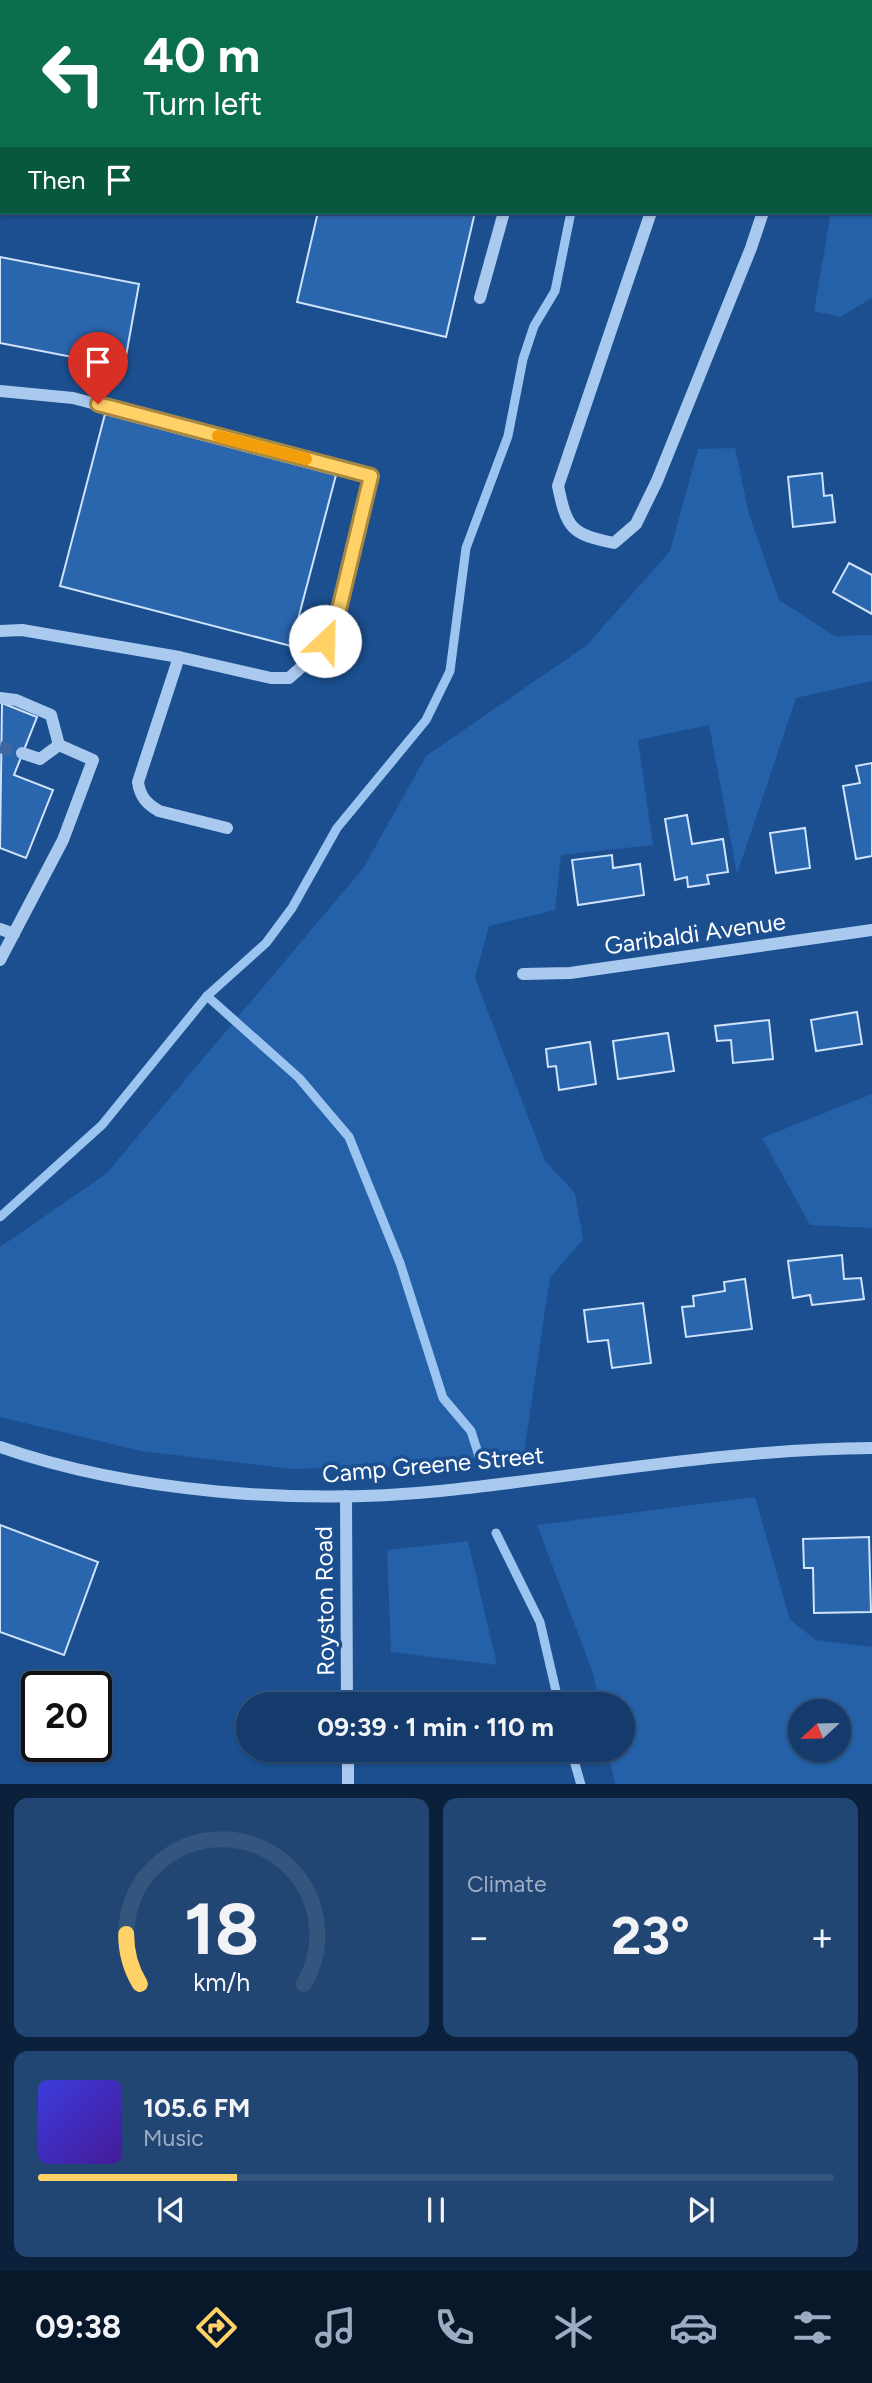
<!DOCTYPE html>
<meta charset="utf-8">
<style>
:root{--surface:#143b6b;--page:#214673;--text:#f1f3f6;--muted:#9dadc1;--line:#33557e;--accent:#ffd166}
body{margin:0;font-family:Figtree,sans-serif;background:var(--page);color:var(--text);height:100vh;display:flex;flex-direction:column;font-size:26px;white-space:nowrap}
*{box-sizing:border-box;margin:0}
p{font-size:23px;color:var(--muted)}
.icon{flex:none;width:38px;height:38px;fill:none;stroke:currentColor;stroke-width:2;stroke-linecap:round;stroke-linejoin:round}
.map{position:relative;height:1784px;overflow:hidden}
.panel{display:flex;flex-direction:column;gap:14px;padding:14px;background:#0b203b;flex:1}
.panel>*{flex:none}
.guide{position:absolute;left:0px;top:0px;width:873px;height:214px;box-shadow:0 2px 5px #0004,0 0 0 2px var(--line);background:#0b6e4f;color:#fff;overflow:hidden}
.needle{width:46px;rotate:248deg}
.buttons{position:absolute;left:788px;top:1699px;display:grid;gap:14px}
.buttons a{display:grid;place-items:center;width:63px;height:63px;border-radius:50%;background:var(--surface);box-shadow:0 2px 5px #0004,0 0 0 2px var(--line);font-size:35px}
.speed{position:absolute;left:21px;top:1671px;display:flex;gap:14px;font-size:35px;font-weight:700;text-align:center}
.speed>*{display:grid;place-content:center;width:91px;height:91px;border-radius:50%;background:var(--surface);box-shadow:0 2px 5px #0004,0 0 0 2px var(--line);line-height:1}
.speed .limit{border:4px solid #111;border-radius:10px;background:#fff;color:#111}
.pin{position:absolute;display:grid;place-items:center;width:60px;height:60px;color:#fff;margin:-72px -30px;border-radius:50% 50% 50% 0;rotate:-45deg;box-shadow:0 0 7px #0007}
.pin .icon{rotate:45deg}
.me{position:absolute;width:77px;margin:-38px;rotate:24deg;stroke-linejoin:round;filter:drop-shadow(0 0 5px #0008)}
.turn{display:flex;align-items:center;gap:24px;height:147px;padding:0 28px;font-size:32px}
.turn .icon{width:91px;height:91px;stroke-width:2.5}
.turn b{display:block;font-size:49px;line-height:60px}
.then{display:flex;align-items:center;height:66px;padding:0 28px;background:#0003;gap:14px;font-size:26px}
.big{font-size:52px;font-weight:700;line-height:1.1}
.panel .widget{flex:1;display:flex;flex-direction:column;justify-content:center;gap:10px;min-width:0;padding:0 24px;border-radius:14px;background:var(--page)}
.panel .dial{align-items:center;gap:0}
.dial svg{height:182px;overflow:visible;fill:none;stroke:var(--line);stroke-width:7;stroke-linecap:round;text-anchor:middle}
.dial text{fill:var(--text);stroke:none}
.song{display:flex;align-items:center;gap:21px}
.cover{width:84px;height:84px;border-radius:10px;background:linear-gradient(135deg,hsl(240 70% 55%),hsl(260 70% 35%))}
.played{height:7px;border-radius:4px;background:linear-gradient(90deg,var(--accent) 25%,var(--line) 25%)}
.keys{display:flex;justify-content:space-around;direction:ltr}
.heat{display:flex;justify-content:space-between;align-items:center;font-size:38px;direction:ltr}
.panel .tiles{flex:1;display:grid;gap:14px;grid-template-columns:1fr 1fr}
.widget:last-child{grid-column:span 2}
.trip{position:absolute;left:236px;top:1692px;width:399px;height:70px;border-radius:35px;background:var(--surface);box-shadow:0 2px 5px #0004,0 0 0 2px var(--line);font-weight:700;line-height:70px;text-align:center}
.tabs{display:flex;height:112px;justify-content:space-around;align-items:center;background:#08182b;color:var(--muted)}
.tabs .icon{width:49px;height:49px}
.tabs .selected{color:var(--accent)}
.tabs b{font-size:32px;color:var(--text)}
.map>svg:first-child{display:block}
</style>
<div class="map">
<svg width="872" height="1785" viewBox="0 0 872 1785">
<rect width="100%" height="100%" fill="#1b4f8f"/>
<g fill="#2461a8" fill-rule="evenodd">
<polygon points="866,0 872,0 872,298 840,317 814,311 831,212 872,212 872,2 866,2"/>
<polygon points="735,448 749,514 779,600 835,636 872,635 872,681 796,698 737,874 709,725 638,740 653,845 561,855 555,910 489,926 475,978 545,1161 575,1193 583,1240 550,1277 524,1453 411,1466 292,1469 141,1451 0,1417 0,1247 106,1174 364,867 426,756 587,645 670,551 698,449"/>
<polygon points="872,1094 872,1231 871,1228 810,1225 762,1138"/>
<path d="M755 1497 790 1620 816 1640 872 1647V1784H615L608 1750H623V1704H599L593 1673 537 1525ZM800 1712H838V1750H800Z"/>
<polygon points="468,1541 497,1665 391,1652 387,1550"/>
</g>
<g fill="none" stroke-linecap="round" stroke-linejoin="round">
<g stroke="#9cc4f0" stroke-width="9">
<polyline points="631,2 631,0"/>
<polyline points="207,996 299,1078 349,1137 400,1263 443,1398 471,1431 479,1456"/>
<polyline points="0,1217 102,1125 207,996 266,943 292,908 337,828 426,720 450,671 466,548 508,436 523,359 534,326 555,291 571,212"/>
<polyline points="496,1533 540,1622 559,1704"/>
<polyline points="571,1750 581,1785"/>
</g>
</g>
<g fill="#2a66ad" stroke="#cfe3fa" stroke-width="2">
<polygon points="318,212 475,212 446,337 297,302"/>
<polygon points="0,257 139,284 124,367 0,343"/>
<polygon points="105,414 336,475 291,646 60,586"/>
<polygon points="822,473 824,496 832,495 835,522 793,527 788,477"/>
<polygon points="849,563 872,575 872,614 833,592"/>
<polygon points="2,703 37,717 14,775 53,790 26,858 0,848"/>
<polygon points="872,763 872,856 856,859 843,786 860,783 856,766"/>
<polygon points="687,815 692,844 723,839 728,872 707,875 709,884 688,887 687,877 675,880 665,819"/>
<polygon points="805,828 810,868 776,873 770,833"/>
<polygon points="612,855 613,868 640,864 644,895 578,905 572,860"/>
<polygon points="857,1012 862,1044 816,1051 811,1020"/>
<polygon points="769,1020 773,1059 733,1063 731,1040 717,1041 715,1026"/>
<polygon points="668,1033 674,1071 618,1079 613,1041"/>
<polygon points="590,1042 596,1084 559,1090 556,1066 548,1067 546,1049"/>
<polygon points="842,1255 844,1279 861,1278 864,1299 812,1305 810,1295 793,1298 788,1261"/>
<polygon points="745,1279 752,1329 686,1337 682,1307 694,1306 693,1296 725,1291 724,1282"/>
<polygon points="643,1303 651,1363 612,1368 608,1340 588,1342 584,1310"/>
<polygon points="0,1525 98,1562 64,1655 0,1632"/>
<polygon points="869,1537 871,1612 814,1613 813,1568 804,1568 803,1539"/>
</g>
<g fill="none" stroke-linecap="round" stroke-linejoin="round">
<polyline stroke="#3d69a0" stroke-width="12" stroke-dasharray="12 6" stroke-linecap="butt" points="0,747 22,753"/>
<g stroke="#a9c9ee" stroke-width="12">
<polyline points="338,0 345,2"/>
<polyline points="562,2 563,0"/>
<polyline points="719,2 719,0"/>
<polyline points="833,2 833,0"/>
<path d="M651 212 558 486C567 529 571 534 614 543L636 524 657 481 751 248 763 212"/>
<polyline points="480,298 504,212"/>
<polyline points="0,391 73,398 371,476 335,626 315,655 289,678 271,678 179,657 22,630 0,631"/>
<path d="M179 657 138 782C140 797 147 804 159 811L227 828"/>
<polyline points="0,698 16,700 51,715 59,745 93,760 63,840 0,960"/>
<polyline points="22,753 40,759 59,745"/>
<polyline points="0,929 14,934"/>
<polyline points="523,974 570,973 872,930"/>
<path d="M0 1447C131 1493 302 1505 440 1491 584 1476 727 1449 872 1448"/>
<polyline points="346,1496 347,1704"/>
<polyline points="348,1750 348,1785"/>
</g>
<g stroke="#f0f6ff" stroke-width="18">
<polyline points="22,2 22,0"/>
<polyline points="0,78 2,72"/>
</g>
</g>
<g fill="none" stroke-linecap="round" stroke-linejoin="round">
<g stroke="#a68842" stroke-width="18">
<polyline id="route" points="98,404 371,476 335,626 325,641"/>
</g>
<use href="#route" stroke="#ffd166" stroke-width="12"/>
<polyline stroke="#f59e0b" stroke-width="12" points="218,436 306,459"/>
</g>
<g text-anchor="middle" stroke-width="7" stroke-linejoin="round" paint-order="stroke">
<g font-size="24" fill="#fff" stroke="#1b4f8f">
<text transform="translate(695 934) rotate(-8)" y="8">Garibaldi Avenue</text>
<text transform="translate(433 1465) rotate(-5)" y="8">Camp Greene Street</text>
<text transform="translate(325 1601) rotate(-91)" y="8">Royston Road</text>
</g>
</g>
</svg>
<div class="buttons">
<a><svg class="needle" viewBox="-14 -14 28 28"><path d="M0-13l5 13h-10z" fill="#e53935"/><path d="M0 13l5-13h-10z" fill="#9dadc1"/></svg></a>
</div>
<div class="speed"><div class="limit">20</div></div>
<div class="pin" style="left:98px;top:404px;background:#d93025"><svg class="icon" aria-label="arrive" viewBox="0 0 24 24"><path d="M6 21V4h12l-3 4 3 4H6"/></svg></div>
<svg class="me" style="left:325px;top:641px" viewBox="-20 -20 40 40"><circle r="19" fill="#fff"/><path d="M0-13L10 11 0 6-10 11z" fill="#ffd166"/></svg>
<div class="trip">09:39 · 1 min · 110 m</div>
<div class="guide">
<div class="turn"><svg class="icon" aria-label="left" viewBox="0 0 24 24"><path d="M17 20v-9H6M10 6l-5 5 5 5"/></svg><div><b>40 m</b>Turn left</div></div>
<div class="then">Then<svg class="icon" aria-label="arrive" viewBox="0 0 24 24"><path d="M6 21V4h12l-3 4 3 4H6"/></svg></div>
</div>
</div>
<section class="panel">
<div class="tiles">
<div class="widget dial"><svg viewBox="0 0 100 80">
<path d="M14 69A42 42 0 1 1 86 69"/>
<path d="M14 69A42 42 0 0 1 8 47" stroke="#ffd166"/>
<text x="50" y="56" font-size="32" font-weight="700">18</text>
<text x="50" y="72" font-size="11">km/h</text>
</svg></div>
<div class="widget"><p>Climate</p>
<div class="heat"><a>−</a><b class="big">23°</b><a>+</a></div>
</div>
<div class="widget">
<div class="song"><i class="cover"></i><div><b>105.6 FM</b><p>Music</p></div></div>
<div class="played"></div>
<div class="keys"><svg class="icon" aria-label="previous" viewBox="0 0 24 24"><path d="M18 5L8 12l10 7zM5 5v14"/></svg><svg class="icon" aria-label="pause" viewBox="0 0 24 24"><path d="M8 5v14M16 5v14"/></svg><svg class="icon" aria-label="next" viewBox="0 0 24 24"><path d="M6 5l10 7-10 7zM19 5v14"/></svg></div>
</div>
</div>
</section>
<nav class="tabs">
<b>09:38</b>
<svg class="icon selected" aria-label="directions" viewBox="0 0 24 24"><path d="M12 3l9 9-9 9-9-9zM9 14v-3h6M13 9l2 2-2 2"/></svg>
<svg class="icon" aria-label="music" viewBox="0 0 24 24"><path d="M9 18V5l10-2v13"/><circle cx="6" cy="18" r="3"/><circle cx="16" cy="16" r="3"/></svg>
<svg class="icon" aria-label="phone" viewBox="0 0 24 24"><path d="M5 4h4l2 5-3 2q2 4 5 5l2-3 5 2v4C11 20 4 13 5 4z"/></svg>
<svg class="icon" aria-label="climate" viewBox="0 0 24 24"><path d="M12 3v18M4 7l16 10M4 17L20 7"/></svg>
<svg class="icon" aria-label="car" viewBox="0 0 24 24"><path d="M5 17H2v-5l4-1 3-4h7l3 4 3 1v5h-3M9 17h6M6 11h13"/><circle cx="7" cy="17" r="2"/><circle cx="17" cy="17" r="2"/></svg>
<svg class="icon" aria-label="filters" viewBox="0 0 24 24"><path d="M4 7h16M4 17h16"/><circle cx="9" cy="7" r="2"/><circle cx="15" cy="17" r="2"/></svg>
</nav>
